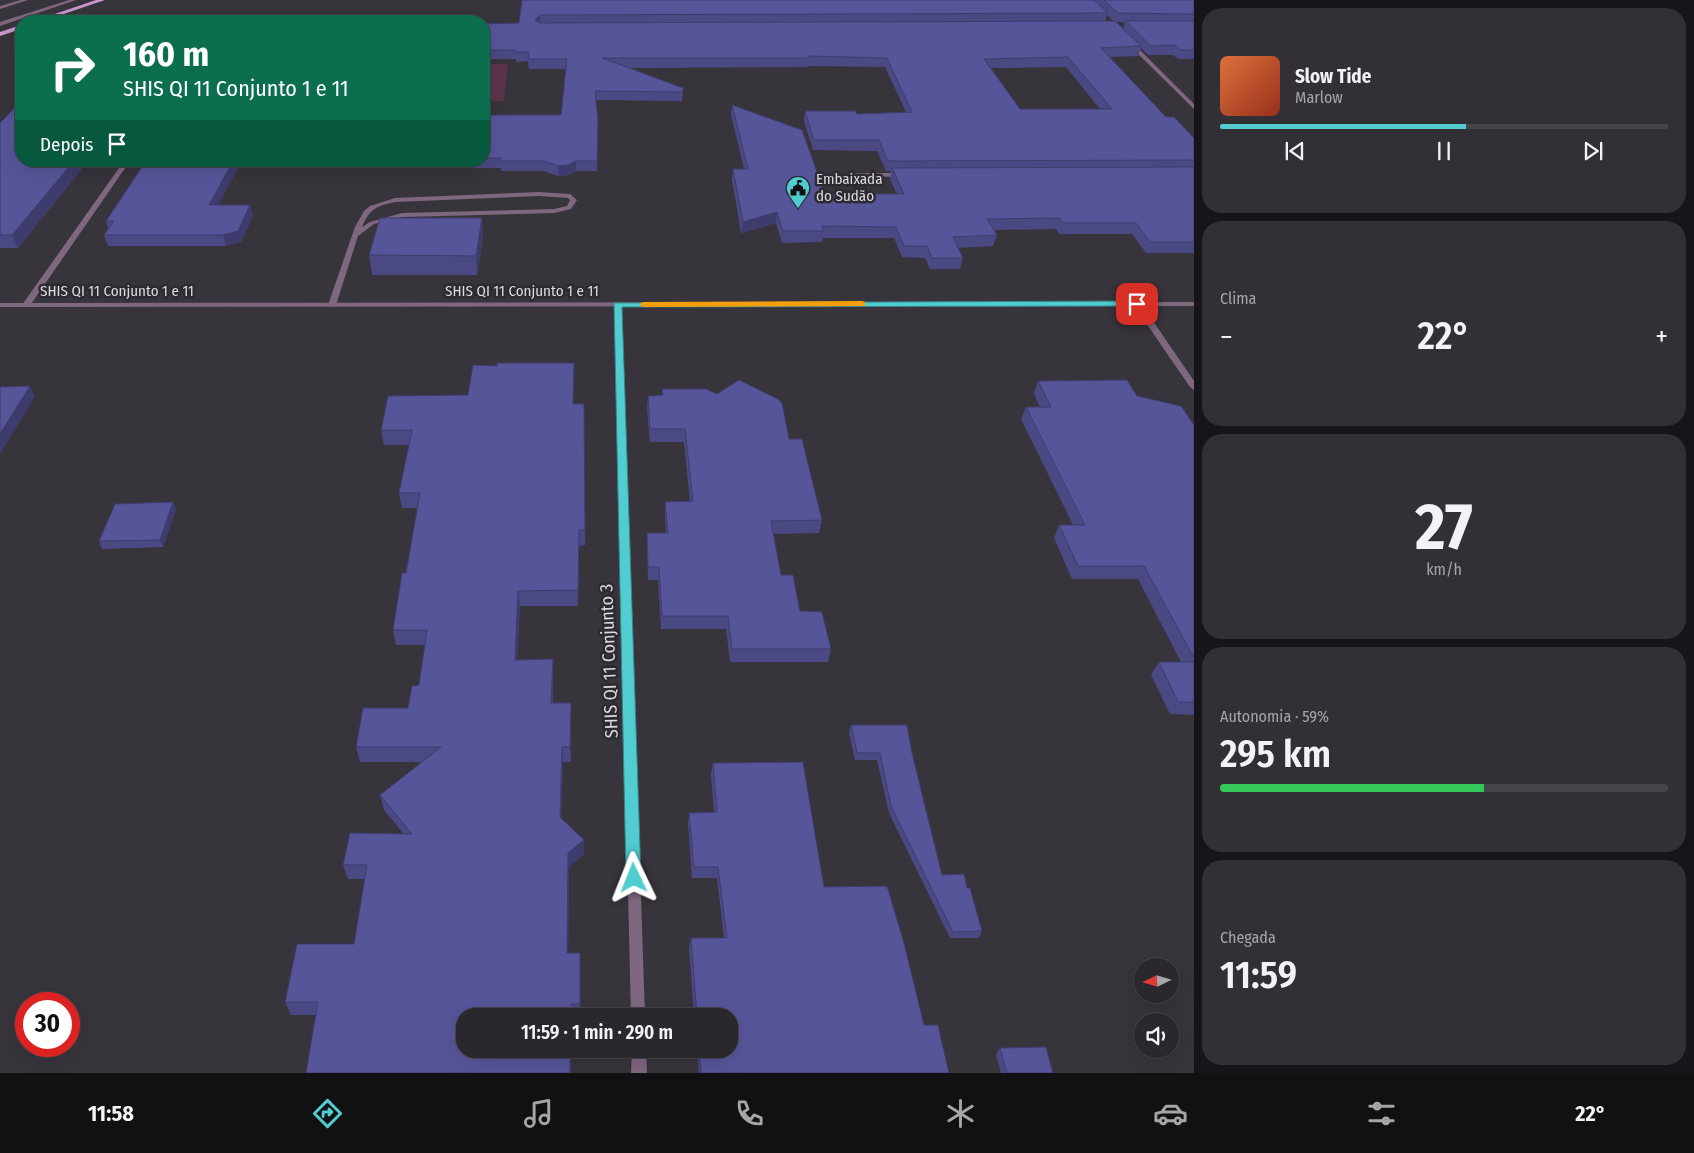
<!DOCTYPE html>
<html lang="pt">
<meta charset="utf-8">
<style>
:root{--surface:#2a272d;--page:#322f35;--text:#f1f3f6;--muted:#a5a5aa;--line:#464449;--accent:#51ccd1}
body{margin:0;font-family:"Fira Sans Condensed",sans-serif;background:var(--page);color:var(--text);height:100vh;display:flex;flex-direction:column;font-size:19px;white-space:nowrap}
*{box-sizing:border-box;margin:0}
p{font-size:16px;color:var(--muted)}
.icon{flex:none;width:28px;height:28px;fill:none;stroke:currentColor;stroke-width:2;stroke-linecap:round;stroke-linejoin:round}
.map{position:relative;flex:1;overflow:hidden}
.details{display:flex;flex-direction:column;gap:8px;padding:8px;background:#171519;width:500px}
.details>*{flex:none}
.hud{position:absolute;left:15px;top:15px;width:475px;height:152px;border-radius:20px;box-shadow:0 5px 20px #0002,0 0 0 1px var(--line);background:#0b6e4f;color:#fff;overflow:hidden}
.needle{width:32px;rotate:265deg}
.controls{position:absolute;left:1134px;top:958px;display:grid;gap:10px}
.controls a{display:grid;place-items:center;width:45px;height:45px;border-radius:50%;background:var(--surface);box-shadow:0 5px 20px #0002,0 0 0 1px var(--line);font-size:25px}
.speed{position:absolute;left:15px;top:992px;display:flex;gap:10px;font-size:25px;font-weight:700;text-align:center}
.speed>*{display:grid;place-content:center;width:65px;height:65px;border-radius:50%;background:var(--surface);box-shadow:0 5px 20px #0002,0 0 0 1px var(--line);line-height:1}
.speed .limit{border:8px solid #d22;background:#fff;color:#111}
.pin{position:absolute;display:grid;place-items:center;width:42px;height:42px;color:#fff;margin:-21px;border-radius:10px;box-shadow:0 2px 8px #0006}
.me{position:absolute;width:55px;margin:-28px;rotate:358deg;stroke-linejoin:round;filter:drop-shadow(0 0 4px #0008)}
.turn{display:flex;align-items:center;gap:18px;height:105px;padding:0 25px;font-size:22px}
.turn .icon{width:65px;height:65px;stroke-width:2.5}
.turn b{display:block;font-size:35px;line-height:42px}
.then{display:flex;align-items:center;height:48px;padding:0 25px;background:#0003;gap:10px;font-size:19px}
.big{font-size:38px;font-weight:600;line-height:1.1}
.details .widget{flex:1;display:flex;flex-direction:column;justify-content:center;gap:8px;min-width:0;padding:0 18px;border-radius:20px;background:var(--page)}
.details .dial{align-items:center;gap:0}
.dial b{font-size:65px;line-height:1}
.song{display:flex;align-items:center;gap:15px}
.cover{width:60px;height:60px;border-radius:8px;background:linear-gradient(135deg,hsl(20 70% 55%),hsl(10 70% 35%))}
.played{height:5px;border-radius:2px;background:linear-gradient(90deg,var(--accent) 55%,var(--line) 55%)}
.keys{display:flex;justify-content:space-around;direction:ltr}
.heat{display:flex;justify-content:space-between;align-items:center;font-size:28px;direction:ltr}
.charge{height:8px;border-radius:4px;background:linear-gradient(90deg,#34c759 59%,var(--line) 0)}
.trip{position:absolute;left:456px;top:1008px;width:282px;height:50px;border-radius:20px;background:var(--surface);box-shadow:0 5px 20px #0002,0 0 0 1px var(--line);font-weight:600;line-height:50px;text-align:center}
.menu{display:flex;height:80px;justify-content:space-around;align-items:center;background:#111012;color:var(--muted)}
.menu .icon{width:35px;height:35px}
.menu .current{color:var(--accent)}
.menu b{font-size:22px;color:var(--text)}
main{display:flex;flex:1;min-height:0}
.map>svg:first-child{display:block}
</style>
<main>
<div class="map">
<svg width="1194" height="1073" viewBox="0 0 1194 1073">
<rect width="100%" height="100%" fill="#38343c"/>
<polygon fill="#5c344a" points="484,64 508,64 504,101 484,101"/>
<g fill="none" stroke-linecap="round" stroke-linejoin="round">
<g fill="#7f6780" fill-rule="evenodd">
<polygon points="21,0 28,0 0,9 0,6"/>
<polygon points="69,0 76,0 0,26 0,22"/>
<path d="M539 192 570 194 577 200 571 209 554 213 402 217 374 224 358 236 336 305 332 307 328 305 355 227 364 211 370 206 395 198ZM539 196 568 198 570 200 567 206 554 209 402 213 370 222 362 227C370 209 376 206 395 202Z"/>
</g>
<g fill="#7f6780" fill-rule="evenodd">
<polygon points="124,161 130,161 29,307 23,307 22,305"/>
<polygon points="856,173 903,173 906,175 903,177 854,176 853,175"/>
<polygon points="614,302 620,302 621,304 645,1016 631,1016"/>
<polygon points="1134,302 1140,302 1194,381 1194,390 1190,387 1133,304"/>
<polygon points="632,1049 646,1049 647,1073 631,1073"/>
</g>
<g fill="#7f6780" fill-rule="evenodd">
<polygon points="1127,41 1131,41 1194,104 1194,109 1127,43"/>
<polygon points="1194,302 1194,306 0,307 0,303"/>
</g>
<g fill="#c896ca" fill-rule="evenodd">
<polygon points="96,0 105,0 43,21 34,21"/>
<polygon points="21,25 21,29 0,36 0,32"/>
</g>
</g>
<g fill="#4b4984" fill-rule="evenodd">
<path d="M522 0H1194V59H1178L1173 55H1148L1141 48 1138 56 1110 57 1166 117 1194 138V253H1146L1132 234H1059L1056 229 994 230 997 235 993 246 958 248 963 258 960 269H930L925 258 902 257 894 238H823L822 242 782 243 776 223 741 233 732 180 733 169H744L731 115 732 105 825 194H897L890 179 891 171H886L877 151 813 150 804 121 805 111 857 114 906 112 885 67 808 66V67L628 68 683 88 682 101 596 100 598 130 597 171H576L568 175 558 176 544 171H501V168H467L450 161H484V115H561L566 69H529L528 61 516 62V59H484V24L519 23ZM1107 15 1111 19 1114 21H1105ZM1117 22H1125L1123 29ZM1066 67 1100 109H1020L991 68Z"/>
<polygon points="0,123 21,161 88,161 18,248 0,248"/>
<polygon points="146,161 308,161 307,162 241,162 218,205 250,205 253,216 241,242 226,246 108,246 104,235 108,228 106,221"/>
<polygon points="482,218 483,237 477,275 372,275 369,255"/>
<polygon points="574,363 573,404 584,404 585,545 579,546 578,606 520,606 517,660 553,659 553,703 571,718 571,762 563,762 561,818 584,854 569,867 568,953 580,953 580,1016 465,1016 465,1049 571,1049 571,1073 306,1073 316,1015 291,1015 285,1002 354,944 365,879 348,879 343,865 404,834 384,810 380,795 422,762 360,762 356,747 408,708 419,685 425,645 396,645 393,630 406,573 417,508 402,508 399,493 409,445 384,445 381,430 468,395 497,366"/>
<polygon points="1038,381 1137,396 1194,425 1194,715 1170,714 1151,675 1159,662 1181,662 1138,579 1072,579 1054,538 1059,525 1073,525 1021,419 1026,407 1040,407 1034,393"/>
<polygon points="662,389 789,439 822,520 819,533 773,534 781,575 800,611 831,649 828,662 730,662 726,629 661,629 658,580 648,580 647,546 647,533 666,533 665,515 665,502 690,501 684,442 650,442 647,409 648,396 662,395"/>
<polygon points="173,502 176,510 163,547 102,549 99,541"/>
<polygon points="851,725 912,753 942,875 967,888 982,931 979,938 950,938 889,813 877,760 855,760 849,733"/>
<polygon points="713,763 824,887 924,1025 949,1073 699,1073 697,1049 730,1049 730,1016 694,1016 689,948 691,938 724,938 717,878 692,878 688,823 689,813 714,812 711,774"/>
<polygon points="1000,1048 1053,1073 1001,1073 996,1054"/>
</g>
<g fill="#3d3c6c">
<polygon points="540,15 540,24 535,20"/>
<polygon points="74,161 88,161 18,248 12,235"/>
<polygon points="233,161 241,161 241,162 212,216 209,205"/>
<polygon points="576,161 576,171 568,175 558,176 558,166"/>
<polygon points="250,205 253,216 241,242 226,246 223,235"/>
<polygon points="777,212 776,223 741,233 743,222"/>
<polygon points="482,218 483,237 477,275 476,256"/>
<polygon points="574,363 574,378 573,419 573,404"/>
<polygon points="30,386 35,397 0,454 0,434"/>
<polygon points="173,502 176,510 163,547 160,540"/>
<polygon points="579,530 579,546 578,606 578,590"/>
<polygon points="518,591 520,606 516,675 515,660"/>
<polygon points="553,659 553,675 552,718 551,703"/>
<polygon points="571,703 571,762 570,747"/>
<polygon points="562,747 563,762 560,831 560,817"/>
<polygon points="584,840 584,854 569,867 568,966 567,953 568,853"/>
<rect x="570" y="1049" width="1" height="24"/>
</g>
<g fill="#57559a" stroke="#3d3c6c" fill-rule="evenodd">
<path d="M522 0H1094L1108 13 540 15 535 20 540 23 1115 21 1141 46 1101 48 1166 117H1174L1194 138V160L888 161 879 140H814L805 111H855L857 114 912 112 887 58 808 56 809 58H602L683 88V92L595 91 598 120 597 161H576L568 165 558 166 544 161H500L501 158H484V115H561L567 59H528L529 52H515V50H484V24L519 23ZM1068 57 1112 109H1020L984 59Z"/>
<polygon points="1104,0 1194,0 1194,14 1118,13"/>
<polygon points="1126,21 1194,21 1194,50 1181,50 1176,45 1151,46"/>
<polygon points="21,101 21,161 74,161 12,235 0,235 0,123"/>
<polygon points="732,105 802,130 825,194 904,194 892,168 1194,167 1194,242 1150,242 1136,223 1062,223 1060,218 987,219 997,235 953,237 963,258 932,258 927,246 904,246 896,227 821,226 824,231 783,231 777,212 743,222 733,169 748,169"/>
<polygon points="146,161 233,161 209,205 250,205 238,231 223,235 104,235 114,221 106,221"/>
<polygon points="380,218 482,218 476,256 369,255"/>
<polygon points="497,363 574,363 573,404 584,404 585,530 579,530 578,590 518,591 515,660 553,659 551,703 571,703 570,747 562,747 560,817 584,840 568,853 567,953 580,953 580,1004 571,1004 571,1016 465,1016 465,1049 570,1049 570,1073 306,1073 318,1002 285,1002 297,944 354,944 367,865 343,865 350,833 412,834 380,795 441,747 356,747 363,708 408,708 412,686 419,685 427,630 393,630 402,573 406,573 420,493 399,493 412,430 381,430 388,396 468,395 473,365 497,366"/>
<polygon points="739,380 778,399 782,403 789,439 802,439 822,520 771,521 781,575 793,575 800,611 822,612 831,649 732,649 728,616 662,616 659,567 648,567 647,533 668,533 665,502 693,501 685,429 650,429 648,396 663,395 662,389 706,389 717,394"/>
<polygon points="1127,380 1137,396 1181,406 1194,425 1194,658 1144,566 1078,566 1059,525 1085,525 1026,407 1051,407 1038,381"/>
<polygon points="30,386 0,434 0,387"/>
<polygon points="173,502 160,540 99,541 115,504"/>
<polygon points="1159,662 1194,662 1194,702 1178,702"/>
<polygon points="851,725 907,725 912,753 942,875 964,874 967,888 970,888 982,931 953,932 891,806 880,753 857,753"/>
<polygon points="803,762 824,887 887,886 904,943 924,1025 938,1025 949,1073 701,1073 699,1049 730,1049 730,1016 697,1016 691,938 727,938 718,867 694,867 689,813 717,812 713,763"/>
<polygon points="1046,1047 1053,1073 1007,1073 1000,1048"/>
</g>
<polygon fill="#51ccd1" stroke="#358588" points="1137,301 1141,304 1140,306 622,307 641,878 639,883 634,885 629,883 626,878 614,303"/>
<polygon fill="#f59e0b" points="862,301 865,302 865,306 643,307 639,304 643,302"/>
<defs>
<g id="civic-pin" transform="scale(1.25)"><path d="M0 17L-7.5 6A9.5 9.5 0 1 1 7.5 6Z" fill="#51ccd1" stroke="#2d2a32"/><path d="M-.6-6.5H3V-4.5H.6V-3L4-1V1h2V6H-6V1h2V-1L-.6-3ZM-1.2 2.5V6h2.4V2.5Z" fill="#111"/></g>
</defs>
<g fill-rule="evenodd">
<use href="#civic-pin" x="798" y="188"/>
</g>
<g text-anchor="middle" stroke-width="5" stroke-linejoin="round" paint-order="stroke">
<g font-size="15" fill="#dcdadf" stroke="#2d2a32" text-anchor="start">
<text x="816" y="184">Embaixada<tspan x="816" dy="17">do Sudão</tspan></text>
</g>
<g font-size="15" fill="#dcdadf" stroke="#2d2a32">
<text x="117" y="296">SHIS QI 11 Conjunto 1 e 11</text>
<text x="522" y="296">SHIS QI 11 Conjunto 1 e 11</text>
</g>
<g font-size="18" fill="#dcdadf" stroke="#2d2a32">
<text transform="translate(609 661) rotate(-92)" y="6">SHIS QI 11 Conjunto 3</text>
</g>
</g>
</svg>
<div class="controls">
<a><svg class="needle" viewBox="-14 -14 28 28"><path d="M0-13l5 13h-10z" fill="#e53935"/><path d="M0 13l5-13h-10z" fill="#a5a5aa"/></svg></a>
<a><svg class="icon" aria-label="sound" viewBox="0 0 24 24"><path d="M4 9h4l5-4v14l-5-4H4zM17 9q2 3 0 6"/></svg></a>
</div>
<div class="speed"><div class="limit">30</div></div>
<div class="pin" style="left:1137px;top:304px;background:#d93025"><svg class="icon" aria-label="arrive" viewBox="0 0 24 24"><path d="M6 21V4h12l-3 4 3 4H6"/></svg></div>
<svg class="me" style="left:634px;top:878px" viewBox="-20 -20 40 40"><path d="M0-17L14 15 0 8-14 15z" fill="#51ccd1" stroke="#fff" stroke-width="4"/></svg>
<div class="trip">11:59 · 1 min · 290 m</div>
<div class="hud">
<div class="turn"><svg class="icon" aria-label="right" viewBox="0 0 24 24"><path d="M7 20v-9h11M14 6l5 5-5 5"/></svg><div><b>160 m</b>SHIS QI 11 Conjunto 1 e 11</div></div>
<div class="then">Depois<svg class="icon" aria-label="arrive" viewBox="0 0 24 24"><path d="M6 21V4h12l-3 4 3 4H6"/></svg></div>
</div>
</div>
<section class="details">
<div class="widget">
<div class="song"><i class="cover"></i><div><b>Slow Tide</b><p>Marlow</p></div></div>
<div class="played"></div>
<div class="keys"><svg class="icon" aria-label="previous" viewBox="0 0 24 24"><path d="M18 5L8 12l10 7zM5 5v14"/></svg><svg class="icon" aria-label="pause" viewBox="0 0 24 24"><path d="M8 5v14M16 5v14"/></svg><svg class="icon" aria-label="next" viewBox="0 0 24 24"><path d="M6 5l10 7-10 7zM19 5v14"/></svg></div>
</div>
<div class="widget"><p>Clima</p>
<div class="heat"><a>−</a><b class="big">22°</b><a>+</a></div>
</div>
<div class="widget dial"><b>27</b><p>km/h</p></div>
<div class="widget"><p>Autonomia · 59%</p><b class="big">295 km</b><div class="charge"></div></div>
<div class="widget"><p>Chegada</p><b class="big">11:59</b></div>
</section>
</main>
<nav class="menu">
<b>11:58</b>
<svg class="icon current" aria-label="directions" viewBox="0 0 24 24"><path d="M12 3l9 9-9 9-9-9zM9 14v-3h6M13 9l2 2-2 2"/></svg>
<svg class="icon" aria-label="music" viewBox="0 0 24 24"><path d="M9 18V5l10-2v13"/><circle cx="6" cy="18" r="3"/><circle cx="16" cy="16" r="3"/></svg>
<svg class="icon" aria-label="phone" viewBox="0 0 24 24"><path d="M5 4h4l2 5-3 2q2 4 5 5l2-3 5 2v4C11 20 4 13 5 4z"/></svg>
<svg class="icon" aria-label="climate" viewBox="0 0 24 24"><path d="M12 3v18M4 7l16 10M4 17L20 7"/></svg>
<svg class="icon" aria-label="car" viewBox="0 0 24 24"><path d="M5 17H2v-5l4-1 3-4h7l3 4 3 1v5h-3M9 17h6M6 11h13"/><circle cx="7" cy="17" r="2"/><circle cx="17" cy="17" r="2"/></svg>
<svg class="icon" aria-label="filters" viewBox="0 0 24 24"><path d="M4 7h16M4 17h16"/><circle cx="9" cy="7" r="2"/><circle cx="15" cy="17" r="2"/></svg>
<b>22°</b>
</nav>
